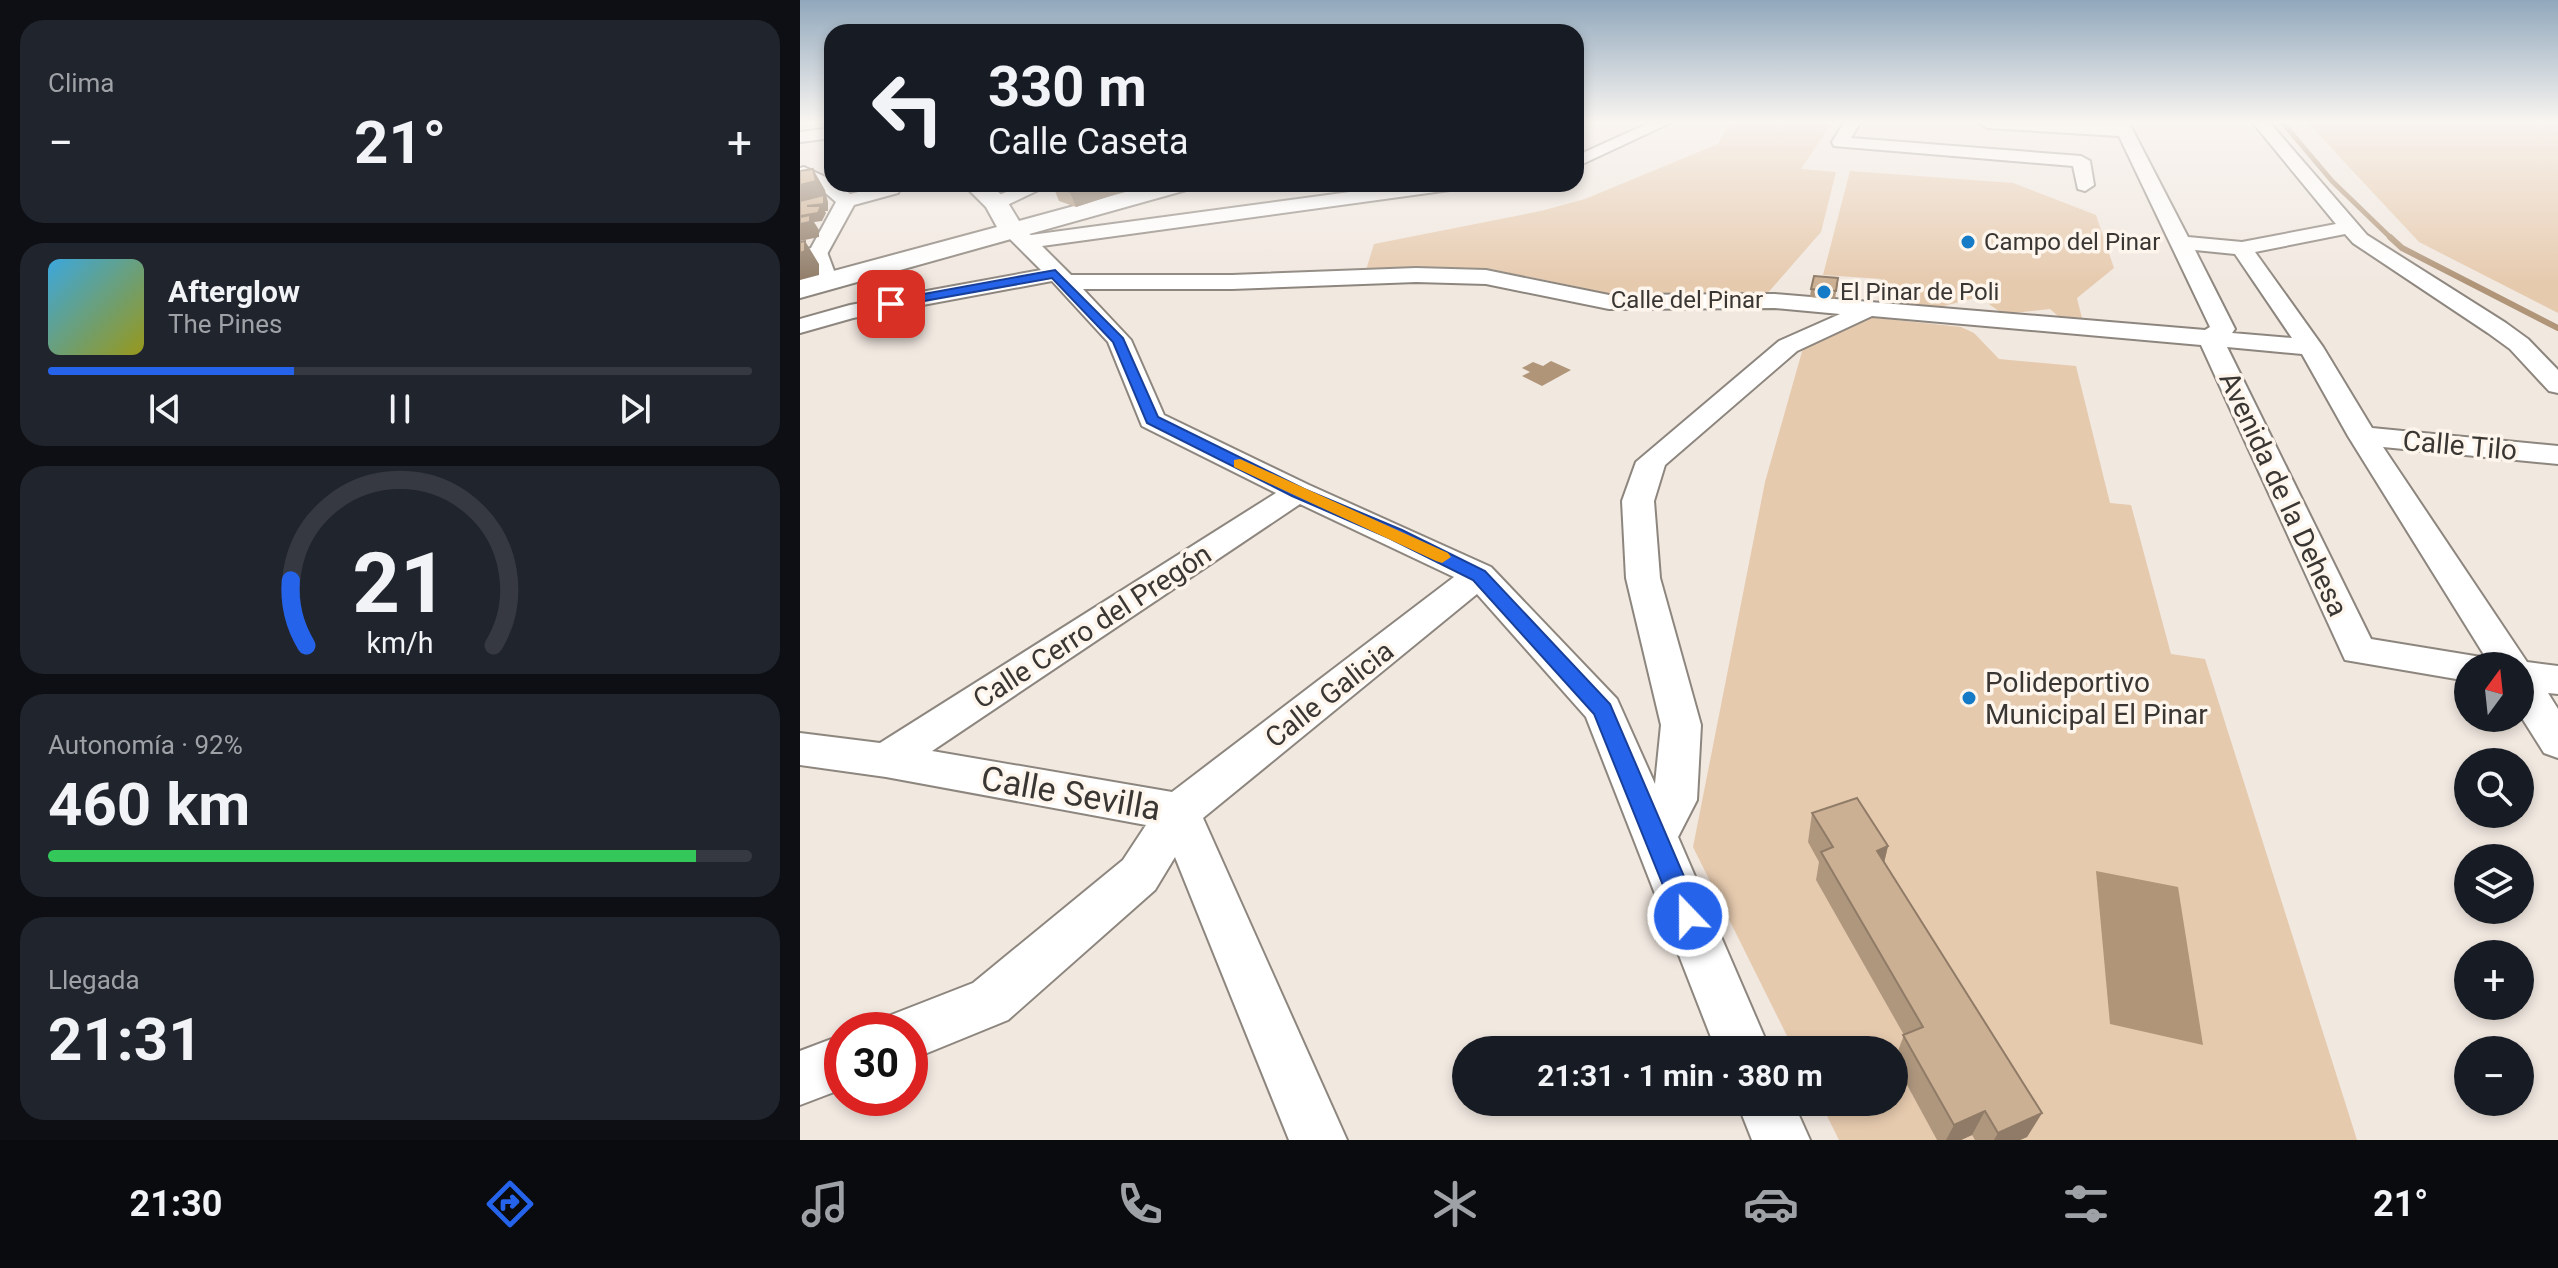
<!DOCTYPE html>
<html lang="es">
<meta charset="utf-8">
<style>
:root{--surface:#171b24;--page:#20242c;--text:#f1f3f6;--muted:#9ea1a6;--line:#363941;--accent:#2563eb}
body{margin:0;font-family:Roboto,sans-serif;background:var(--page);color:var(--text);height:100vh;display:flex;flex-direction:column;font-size:30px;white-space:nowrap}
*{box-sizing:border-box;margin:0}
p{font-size:26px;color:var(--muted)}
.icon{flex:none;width:44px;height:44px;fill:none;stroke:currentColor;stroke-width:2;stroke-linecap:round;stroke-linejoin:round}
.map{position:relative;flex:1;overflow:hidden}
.drawer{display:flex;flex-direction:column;gap:20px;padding:20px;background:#0d0f14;width:800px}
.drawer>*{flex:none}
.guide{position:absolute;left:24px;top:24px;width:760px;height:168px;border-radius:24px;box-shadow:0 4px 12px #0003;background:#171b24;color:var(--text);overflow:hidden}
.needle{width:52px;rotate:15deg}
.tools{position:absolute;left:1654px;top:652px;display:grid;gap:16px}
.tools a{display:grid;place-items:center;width:80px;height:80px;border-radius:50%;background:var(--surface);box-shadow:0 4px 12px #0003;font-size:40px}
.speed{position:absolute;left:24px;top:1012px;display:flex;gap:16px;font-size:40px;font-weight:700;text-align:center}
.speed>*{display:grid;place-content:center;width:104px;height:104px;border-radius:50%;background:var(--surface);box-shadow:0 4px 12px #0003;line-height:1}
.speed .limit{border:12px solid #d22;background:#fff;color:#111}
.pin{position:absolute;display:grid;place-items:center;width:68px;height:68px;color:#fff;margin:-34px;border-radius:16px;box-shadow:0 4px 12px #0006}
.me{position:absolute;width:88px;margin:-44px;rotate:338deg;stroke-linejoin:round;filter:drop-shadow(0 0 6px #0008)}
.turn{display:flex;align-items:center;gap:28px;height:168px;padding:0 32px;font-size:36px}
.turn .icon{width:104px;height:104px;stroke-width:2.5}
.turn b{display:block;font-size:56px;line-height:68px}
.big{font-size:60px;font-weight:700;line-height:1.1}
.drawer .widget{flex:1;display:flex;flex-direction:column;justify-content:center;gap:12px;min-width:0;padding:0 28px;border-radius:24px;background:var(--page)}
.drawer .dial{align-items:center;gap:0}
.dial svg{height:208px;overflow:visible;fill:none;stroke:var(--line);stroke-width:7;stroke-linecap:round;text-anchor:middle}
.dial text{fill:var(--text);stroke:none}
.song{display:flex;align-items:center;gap:24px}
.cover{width:96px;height:96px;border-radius:12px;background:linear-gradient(135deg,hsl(200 70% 55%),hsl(60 70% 35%))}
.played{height:8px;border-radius:4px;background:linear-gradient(90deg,var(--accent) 35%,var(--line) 35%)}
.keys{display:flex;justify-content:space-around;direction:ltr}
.heat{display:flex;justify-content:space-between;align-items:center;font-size:44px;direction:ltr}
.charge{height:12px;border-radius:6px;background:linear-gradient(90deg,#34c759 92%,var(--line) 0)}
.trip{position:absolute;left:652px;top:1036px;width:456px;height:80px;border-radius:40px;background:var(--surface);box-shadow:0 4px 12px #0003;font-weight:700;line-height:80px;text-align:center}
.dock{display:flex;height:128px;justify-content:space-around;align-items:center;background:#090b0e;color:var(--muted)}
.dock .icon{width:56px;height:56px}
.dock .active{color:var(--accent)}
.dock b{font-size:36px;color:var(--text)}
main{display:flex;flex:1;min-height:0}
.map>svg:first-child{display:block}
</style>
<main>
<section class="drawer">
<div class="widget"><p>Clima</p>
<div class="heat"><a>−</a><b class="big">21°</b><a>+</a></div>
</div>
<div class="widget">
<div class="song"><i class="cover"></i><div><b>Afterglow</b><p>The Pines</p></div></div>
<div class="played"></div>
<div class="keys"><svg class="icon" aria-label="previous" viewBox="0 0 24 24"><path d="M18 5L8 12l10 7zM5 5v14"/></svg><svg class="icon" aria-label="pause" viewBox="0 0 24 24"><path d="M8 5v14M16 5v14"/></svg><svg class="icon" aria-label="next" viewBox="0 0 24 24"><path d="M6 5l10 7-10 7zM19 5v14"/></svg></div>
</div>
<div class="widget dial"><svg viewBox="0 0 100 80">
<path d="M14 69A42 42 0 1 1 86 69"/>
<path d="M14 69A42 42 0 0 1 8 44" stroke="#2563eb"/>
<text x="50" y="56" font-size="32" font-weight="700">21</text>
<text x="50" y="72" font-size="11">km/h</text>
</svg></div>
<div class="widget"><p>Autonomía · 92%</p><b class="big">460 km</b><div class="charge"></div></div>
<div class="widget"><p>Llegada</p><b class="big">21:31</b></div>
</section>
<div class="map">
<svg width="1758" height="1140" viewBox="0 0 1758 1140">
<rect width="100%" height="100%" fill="#f1e8e0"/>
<g fill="#e6caae">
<polygon points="930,123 1032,123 1001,169 1036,172 1021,232 966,295 817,295 691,269 566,270 574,244 741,211 785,199 918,144"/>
<polygon points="1508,123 1758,123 1758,313 1619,242"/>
<polygon points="1050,171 1213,183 1296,215 1314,268 1277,298 1282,318 1258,316 1250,309 1203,314 1179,297 1140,307 1078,302 1081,279 1023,275"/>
<polygon points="1068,317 1161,327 1174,333 1199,359 1276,366 1310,503 1331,505 1371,654 1405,659 1557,1140 1039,1140 1020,1102 1094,1102 1094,1050 994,1050 893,847 965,482 1003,348"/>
</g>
<g fill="#b09579">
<polygon points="751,361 771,370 742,386 722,376 730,372 722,368 733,362 743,366"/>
<polygon points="1296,871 1378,887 1403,1045 1310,1024"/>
</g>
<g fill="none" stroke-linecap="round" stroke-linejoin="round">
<polyline stroke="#b09579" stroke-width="5" points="1483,123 1532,181 1592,239"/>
<polyline stroke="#b09579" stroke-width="6" points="1590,237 1602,248 1758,328"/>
<g stroke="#8d867e" stroke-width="4">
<polygon id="pedestrian" points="19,247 27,252 36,276 17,284 16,290 4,290 0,278 19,273 11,252"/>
</g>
<g stroke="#8d867e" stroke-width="4">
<g id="minor">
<polygon points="849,123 870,123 776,167 776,156"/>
<polygon points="1044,123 1060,123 1051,138 1281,156 1290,161 1294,185 1285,191 1278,189 1273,166 1034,146 1032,142"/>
<path d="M1179 123H1329L1388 237 1442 242 1536 224 1453 123H1470L1567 235 1706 323 1728 339 1758 370V393L1749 391 1710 349 1688 333 1553 243 1545 234 1455 252 1523 347 1572 428 1758 446V464L1583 447 1727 662 1758 666V694L1748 693 1758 709V758L1744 753 1720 715V666H1691L1548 436 1502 354 1427 347 1571 639 1681 657 1686 666H1668V681L1545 660 1401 345 1072 316 997 351 865 465 854 501 860 578 901 725 897 800 878 837 970 1050H916L786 717 677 594 403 818 547 1140H489L375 857 355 890 208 1020 110 1060V1030H85L91 1015 173 983 323 860 346 825 86 777 0 765V733L80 743 476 493 342 426 308 342 252 281 53 318 0 333V319L50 305 241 270 203 232 213 226 231 235 609 184H659L650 190 242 246 271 275H432L616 268 686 270 809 295 975 294 1405 330 1410 327 1319 136 1187 128ZM1395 250 1435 254 1492 338 1432 333 1435 329ZM616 282 686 284 809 309 975 308 1040 314 979 341 836 462 822 501 826 578 861 725 855 784 817 699 691 567 509 485 364 415 331 340 283 289H432ZM500 504 654 577 372 792 132 751Z"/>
<polygon points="32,128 32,138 0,142 0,132"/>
<polygon points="4,167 32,180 32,184 38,184 50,194 79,187 77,184 96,184 100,189 98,193 54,205 26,256 0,264 0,251 11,248 36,202 21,189 0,177 0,168"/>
<polygon points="226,184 251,184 203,207 189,207 186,203 189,199"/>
<polygon points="42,1035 42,1089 0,1105 0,1051"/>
<polygon points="937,1102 993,1102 1010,1140 952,1140"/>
</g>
</g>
<g stroke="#8d867e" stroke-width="4">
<polygon id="secondary" points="163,184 189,184 205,198 219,221 355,184 394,184 390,189 0,298 0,280 197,227 186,207"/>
</g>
<use href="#pedestrian" fill="#fff" fill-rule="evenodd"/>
<use href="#minor" fill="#fff" fill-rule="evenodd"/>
<use href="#secondary" fill="#fff" fill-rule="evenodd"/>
</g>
<g fill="#af977e">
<polygon points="257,184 347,184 276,207 259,201 253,186 258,185"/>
<polygon points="1038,278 1035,299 1010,297 1011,289"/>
<polygon points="1012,813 1088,846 1084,863 1242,1113 1227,1137 1220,1140 1175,1140 1172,1135 1161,1140 1137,1140 1094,1061 1104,1035 1016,880 1019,862 1008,842"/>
</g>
<g fill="#8f7b67">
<polygon points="13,169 25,190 28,202 28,211 25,211 26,213 22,221 14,222 19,230 19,237 0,241 0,179"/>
<polygon points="297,184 347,184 276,207 270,192"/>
<polygon points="5,241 19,264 19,275 0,280 0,253"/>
<polygon points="1088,846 1081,875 1077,851"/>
<polygon points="1185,1111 1172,1135 1161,1140 1146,1140 1154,1125"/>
<polygon points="1242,1113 1227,1137 1220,1140 1194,1140 1198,1133"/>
</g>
<g fill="#ccb093" stroke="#8f7b67" stroke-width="2">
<polygon points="13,169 16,181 0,185 0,171"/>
<polygon points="261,184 297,184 270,192 253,186"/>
<polygon points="24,195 24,204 7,206 21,206 18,213 0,216 0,201"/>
<polygon points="10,215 10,222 0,224 0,217"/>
<polygon points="5,241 5,251 0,253 0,242"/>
<polygon points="1014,276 1038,278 1036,291 1011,289"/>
<polygon points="1057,798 1088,846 1077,851 1242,1113 1198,1133 1185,1111 1154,1125 1103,1035 1123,1027 1021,852 1033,847 1012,813"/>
</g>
<linearGradient id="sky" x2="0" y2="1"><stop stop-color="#91a8bc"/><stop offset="0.43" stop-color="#f9f5f1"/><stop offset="1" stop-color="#f9f5f1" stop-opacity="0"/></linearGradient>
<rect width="1758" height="283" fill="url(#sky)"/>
<polygon fill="#2563eb" stroke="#184099" stroke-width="2" points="255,270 323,338 358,417 504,489 602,530 685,571 810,704 901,916 897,925 888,928 879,925 794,714 673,580 589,538 492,496 347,423 313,342 252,278 91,307 85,304 91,300"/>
<polygon fill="#f59e0b" points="440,459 648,553 651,557 642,563 636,561 434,467 434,460"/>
<g fill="#167bc6" stroke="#fef6ed" stroke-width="3">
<circle cx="1168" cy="242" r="8"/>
<circle cx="1024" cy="292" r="8"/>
<circle cx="1169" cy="698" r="8"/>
</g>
<g text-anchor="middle" stroke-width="7" stroke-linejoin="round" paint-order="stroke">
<g font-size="24" fill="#393633" stroke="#fef6ed" text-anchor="start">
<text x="1184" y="250">Campo del Pinar</text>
<text x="1040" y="300">El Pinar de Poli</text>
</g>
<g font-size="24" fill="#393633" stroke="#fef6ed">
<text x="887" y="308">Calle del Pinar</text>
</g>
<g font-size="28" fill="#393633" stroke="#fef6ed">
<text transform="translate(1660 445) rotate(5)" y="10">Calle Tilo</text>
<text transform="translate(1484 494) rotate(65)" y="10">Avenida de la Dehesa</text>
<text transform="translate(292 626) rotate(-33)" y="10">Calle Cerro del Pregón</text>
<text transform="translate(529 694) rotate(-38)" y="10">Calle Galicia</text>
</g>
<g font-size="28" fill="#393633" stroke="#fef6ed" text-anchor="start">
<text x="1185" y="692">Polideportivo<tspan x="1185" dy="32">Municipal El Pinar</tspan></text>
</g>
<g font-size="34" fill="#393633" stroke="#fef6ed">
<text transform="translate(271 793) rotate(10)" y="12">Calle Sevilla</text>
</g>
</g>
</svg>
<div class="tools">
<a><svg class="needle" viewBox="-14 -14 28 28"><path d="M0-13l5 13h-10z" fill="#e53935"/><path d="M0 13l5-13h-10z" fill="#9ea1a6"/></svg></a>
<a><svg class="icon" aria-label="search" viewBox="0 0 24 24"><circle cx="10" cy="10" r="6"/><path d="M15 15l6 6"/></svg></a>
<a><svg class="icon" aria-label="layers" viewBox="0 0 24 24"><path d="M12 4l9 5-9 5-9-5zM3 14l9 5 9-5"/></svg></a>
<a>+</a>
<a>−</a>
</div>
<div class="speed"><div class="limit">30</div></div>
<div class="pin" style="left:91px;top:304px;background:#d93025"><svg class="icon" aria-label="arrive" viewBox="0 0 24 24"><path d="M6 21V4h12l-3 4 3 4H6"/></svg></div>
<svg class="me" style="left:888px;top:916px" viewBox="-20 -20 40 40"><circle r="17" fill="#2563eb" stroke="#fff" stroke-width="3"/><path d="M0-11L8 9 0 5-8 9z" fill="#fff"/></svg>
<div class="trip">21:31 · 1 min · 380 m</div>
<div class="guide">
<div class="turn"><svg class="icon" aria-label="left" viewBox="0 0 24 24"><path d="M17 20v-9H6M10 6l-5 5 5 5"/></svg><div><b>330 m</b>Calle Caseta</div></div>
</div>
</div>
</main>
<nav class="dock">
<b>21:30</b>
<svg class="icon active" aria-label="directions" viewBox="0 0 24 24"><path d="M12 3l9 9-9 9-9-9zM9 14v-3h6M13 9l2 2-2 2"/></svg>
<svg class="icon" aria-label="music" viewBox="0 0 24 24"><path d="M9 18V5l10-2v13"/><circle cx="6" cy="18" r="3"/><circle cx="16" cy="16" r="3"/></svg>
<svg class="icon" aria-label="phone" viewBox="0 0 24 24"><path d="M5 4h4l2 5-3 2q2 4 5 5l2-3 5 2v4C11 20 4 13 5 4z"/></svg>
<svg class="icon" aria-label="climate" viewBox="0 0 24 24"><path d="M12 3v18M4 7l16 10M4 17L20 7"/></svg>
<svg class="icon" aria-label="car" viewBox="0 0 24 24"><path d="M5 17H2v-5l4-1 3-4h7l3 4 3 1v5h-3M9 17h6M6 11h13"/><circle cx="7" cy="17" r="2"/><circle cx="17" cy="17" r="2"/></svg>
<svg class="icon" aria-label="filters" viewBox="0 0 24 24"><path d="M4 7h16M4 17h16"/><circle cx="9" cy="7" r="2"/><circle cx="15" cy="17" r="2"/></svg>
<b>21°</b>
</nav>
